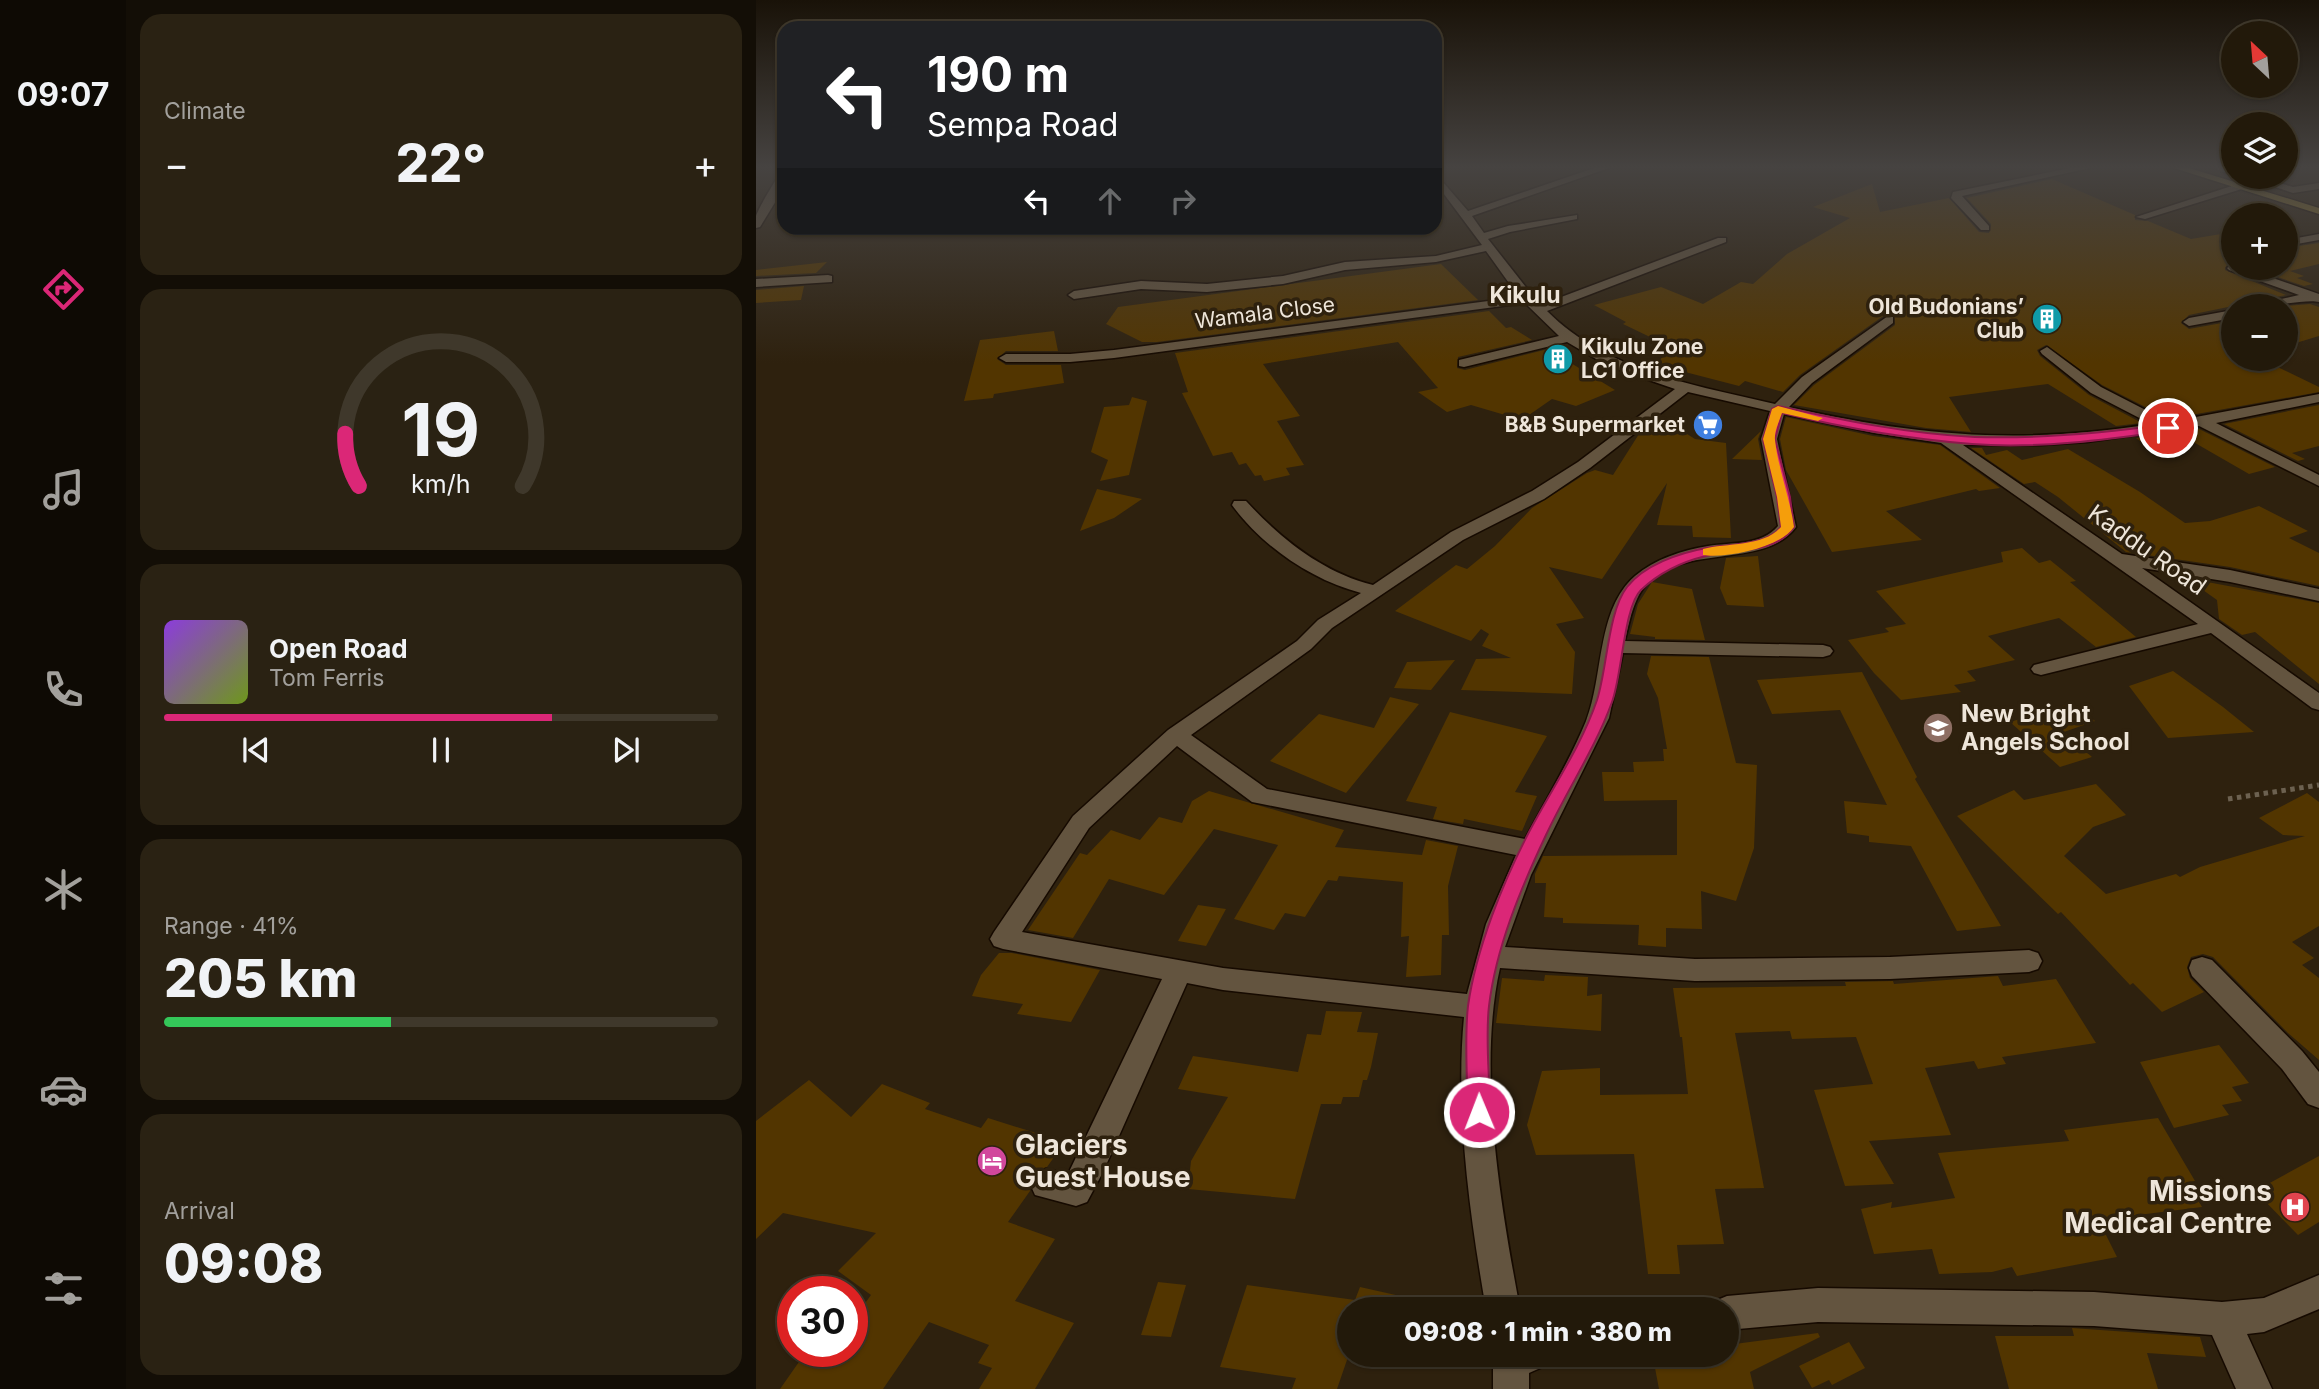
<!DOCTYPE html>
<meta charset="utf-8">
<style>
:root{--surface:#22190a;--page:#2a2213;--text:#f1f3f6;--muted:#a2a09c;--line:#3f382b;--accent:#db2777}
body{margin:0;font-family:Inter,sans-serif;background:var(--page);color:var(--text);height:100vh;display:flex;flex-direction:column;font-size:26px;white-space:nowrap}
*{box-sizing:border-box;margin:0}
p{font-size:23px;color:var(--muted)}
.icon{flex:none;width:38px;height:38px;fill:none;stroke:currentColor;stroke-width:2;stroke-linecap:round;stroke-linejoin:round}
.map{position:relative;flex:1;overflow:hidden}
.panel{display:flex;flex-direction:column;gap:14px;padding:14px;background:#130e06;width:630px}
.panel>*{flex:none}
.hud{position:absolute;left:21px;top:21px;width:665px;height:214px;border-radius:21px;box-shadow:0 2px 5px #0004,0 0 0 2px var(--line);background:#202124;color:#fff;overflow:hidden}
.needle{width:46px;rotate:334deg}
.fabs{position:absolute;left:1465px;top:21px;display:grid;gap:14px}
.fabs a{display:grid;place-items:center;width:77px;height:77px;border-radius:50%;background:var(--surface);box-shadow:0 2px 5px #0004,0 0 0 2px var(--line);font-size:35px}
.speed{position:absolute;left:21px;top:1276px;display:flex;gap:14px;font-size:35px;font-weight:700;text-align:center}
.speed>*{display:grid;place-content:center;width:91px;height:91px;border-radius:50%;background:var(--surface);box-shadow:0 2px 5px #0004,0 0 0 2px var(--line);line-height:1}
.speed .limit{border:10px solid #d22;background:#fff;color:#111}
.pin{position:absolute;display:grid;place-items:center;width:60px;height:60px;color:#fff;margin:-30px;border:4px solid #fff;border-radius:50%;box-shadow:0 2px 7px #0007}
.me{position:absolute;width:77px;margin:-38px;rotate:359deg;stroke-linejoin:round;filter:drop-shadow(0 0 5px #0008)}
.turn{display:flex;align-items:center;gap:24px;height:147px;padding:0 35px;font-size:32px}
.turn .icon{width:91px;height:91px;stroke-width:2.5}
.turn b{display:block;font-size:49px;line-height:60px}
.lanes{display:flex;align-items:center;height:66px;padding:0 35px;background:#0003;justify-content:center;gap:35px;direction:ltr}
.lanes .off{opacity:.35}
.big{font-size:52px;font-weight:800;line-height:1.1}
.panel .widget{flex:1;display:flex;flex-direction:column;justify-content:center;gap:10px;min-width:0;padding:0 24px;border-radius:21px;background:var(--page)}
.panel .dial{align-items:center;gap:0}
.dial svg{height:182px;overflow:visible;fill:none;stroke:var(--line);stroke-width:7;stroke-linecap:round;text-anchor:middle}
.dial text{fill:var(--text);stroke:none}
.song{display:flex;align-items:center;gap:21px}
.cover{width:84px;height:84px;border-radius:10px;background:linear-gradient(135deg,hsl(270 70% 55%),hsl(80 70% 35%))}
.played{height:7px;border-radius:4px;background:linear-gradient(90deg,var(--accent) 70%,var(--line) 70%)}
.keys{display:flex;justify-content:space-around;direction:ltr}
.heat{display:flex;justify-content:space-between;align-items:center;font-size:38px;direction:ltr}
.charge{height:10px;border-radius:5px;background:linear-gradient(90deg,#34c759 41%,var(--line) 0)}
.trip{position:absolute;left:581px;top:1297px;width:402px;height:70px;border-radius:35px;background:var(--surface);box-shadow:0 2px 5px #0004,0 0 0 2px var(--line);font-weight:800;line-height:70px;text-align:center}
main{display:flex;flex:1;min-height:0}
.menu{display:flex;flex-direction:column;width:126px;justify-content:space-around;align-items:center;background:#0e0a04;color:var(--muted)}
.menu .icon{width:49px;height:49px}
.menu .on{color:var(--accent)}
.menu b{font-size:32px;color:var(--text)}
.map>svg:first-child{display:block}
</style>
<main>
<nav class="menu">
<b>09:07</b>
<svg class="icon on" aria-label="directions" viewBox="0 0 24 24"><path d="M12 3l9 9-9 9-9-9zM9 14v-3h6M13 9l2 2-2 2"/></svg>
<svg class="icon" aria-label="music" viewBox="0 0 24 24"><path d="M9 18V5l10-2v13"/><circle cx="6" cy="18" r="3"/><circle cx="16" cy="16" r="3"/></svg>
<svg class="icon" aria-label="phone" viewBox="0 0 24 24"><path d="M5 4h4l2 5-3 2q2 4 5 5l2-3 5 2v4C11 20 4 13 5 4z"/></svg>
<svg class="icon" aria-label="climate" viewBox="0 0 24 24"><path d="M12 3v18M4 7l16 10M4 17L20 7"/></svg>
<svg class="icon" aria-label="car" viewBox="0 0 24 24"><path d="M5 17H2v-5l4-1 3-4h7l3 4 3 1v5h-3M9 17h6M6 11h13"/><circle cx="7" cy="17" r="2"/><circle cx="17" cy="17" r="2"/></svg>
<svg class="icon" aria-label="filters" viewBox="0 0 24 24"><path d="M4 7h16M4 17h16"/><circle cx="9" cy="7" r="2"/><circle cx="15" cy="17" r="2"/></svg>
</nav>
<section class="panel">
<div class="widget"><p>Climate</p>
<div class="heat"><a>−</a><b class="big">22°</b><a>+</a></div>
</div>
<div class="widget dial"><svg viewBox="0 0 100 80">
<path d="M14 69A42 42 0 1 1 86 69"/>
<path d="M14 69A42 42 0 0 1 8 46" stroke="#db2777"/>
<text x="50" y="56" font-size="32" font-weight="700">19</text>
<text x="50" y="72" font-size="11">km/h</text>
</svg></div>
<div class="widget">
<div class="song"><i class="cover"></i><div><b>Open Road</b><p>Tom Ferris</p></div></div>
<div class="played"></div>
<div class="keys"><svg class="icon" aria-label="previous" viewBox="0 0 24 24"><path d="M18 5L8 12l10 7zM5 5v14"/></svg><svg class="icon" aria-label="pause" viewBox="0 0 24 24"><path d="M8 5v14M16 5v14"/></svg><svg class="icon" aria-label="next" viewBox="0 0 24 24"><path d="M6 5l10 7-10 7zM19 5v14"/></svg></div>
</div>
<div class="widget"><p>Range · 41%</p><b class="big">205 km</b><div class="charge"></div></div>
<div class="widget"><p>Arrival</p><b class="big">09:08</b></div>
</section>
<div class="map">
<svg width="1563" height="1389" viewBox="0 0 1563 1389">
<rect width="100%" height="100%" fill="#2e210e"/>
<g fill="#523500">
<polygon points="1296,179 1379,215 1379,220 1392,221 1435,239 1477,232 1477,261 1470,266 1469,270 1530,295 1506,300 1503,305 1477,306 1433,315 1425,323 1433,329 1477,321 1477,359 1505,359 1563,387 1563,392 1413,419 1346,385 1290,345 1281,350 1284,356 1333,395 1386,423 1360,426 1292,384 1193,397 1215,432 1170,428 1038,405 1058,385 1139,325 1138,314 1130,314 1044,375 1027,392 989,381 983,386 929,372 926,375 894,366 919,349 867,324 870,322 838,305 905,287 947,304 985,282 997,284 1031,254 1094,218 1057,207 1116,184 1124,212 1193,198 1223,232 1233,233 1235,224 1211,198"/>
<polygon points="1563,243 1563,264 1534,271 1548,276 1541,278 1557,284 1548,286 1495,268 1530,268 1530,248"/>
<polygon points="71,262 60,273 0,276 0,270"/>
<polygon points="685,264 722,300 401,342 386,342 350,324 362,307"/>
<polygon points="48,286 45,300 0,303 0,290"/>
<polygon points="1554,304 1563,307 1563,336 1530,346 1530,306"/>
<polygon points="733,311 750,328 755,327 776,340 702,357 701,368 709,370 792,349 859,390 820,406 796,399 766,420 715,405 691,412 662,392 682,388 642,342 507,364 544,416 521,421 548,465 530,468 534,475 508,481 505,475 499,476 490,463 483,465 476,452 457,456 426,393 432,392 419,353"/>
<polygon points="298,331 302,351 250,351 241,359 250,365 305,365 308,383 238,394 237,398 208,401 224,340"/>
<polygon points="376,397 391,401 373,475 344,481 352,460 335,452 348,407 373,405"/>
<polygon points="1563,405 1563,446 1536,453 1549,459 1542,461 1468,424"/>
<polygon points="904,417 939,439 970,443 975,538 937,537 936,526 901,525 911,483 846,579 793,567 828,618 800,624 819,652 816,694 705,690 720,659 755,658 726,646 733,634 725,629 715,641 639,611 700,565 711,569 739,546 776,508 831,473 839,470 857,475 883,434"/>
<polygon points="1030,417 1117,436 1184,445 1244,488 1223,491 1220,489 1130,511 1166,540 1076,552 1030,470 1024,439"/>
<polygon points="1443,429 1519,467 1493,474 1420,432 1384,441 1380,438"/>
<polygon points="1005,431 1002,439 1006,460 976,459"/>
<polygon points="1215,448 1226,448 1230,455 1251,450 1266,460 1312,449 1384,492 1429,523 1454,521 1503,506 1552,531 1533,538 1563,553 1563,586 1474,567 1370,552 1302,497 1279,482 1268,484"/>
<polygon points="341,489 386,499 358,518 324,531"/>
<polygon points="1266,548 1283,563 1294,560 1320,581 1314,582 1380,637 1340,647 1303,618 1232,636 1259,660 1211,671 1220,681 1198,685 1205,692 1145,700 1118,673 1092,640 1133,632 1129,628 1150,624 1120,591 1247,562 1245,552"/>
<polygon points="1002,556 1008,607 971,605 964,588 970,558"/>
<polygon points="1430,578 1563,603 1563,684 1499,632 1486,635 1463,619 1461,600"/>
<polygon points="896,582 936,589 949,640 899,639 899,637 874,634 882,604"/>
<polygon points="895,656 953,657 980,763 1001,765 998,848 980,901 945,891 946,929 910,928 910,947 882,945 883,925 807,923 807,918 788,917 790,883 779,883 779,874 787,856 921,855 921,800 848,801 846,772 878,772 877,762 908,761 907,749 911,749 902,698 891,674"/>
<polygon points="699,660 675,690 638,688 651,662"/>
<polygon points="1417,671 1467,707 1498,732 1412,738 1373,686"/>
<polygon points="1106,672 1161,777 1159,779 1245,926 1201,931 1155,846 1113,842 1113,836 1091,833 1088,801 1131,805 1084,710 1016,714 1001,680"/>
<polygon points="634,697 663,704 590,793 514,761 563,714 618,728"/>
<polygon points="1316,703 1339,721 1308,732 1336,757 1304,767 1254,722"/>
<polygon points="694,712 791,736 759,792 781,796 766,831 708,819 707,824 677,819 681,807 650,801"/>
<polygon points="1340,784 1370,815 1337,827 1308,856 1350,894 1420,874 1424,877 1444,867 1549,836 1527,835 1503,818 1551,793 1563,802 1563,926 1536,942 1558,958 1546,965 1563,978 1563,1060 1532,1033 1457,957 1447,954 1435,957 1431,967 1434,978 1448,992 1406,1012 1377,983 1374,985 1305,912 1302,914 1201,816 1258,790 1268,800"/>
<polygon points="453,791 588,830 579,847 666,855 670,840 702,846 692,886 693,935 686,935 685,975 650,977 653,936 645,937 647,882 583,876 581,881 572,880 549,917 529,913 518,930 478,919 522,845 458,829 408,895 353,879 317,938 272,930 324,853 331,855 355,830 384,840 403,817 426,823 436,801"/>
<polygon points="442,905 470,909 450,946 422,941"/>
<polygon points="243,953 256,953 344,970 315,1022 261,1014 267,1004 216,996 225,975"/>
<polygon points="789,975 832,977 831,996 846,994 845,1031 740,1023 746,978 788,981"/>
<polygon points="1242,976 1247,986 1300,979 1340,1043 1246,1057 1250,1064 1222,1069 1218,1061 1169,1068 1195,1135 1113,1141 1138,1184 1089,1186 1058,1090 1117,1084 1100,1037 1036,1039 1034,1031 979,1033 1008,1188 959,1189 968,1244 921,1245 924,1274 892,1274 878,1154 780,1155 771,1125 786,1071 844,1068 844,1095 932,1094 926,1037 924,1037 917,988 1090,986 1089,982 1137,981 1138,984"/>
<polygon points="570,1011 606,1012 601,1032 622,1033 615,1067 611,1080 607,1080 603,1097 587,1097 585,1104 565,1104 539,1199 432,1189 435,1161 472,1097 422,1089 437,1056 542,1072 551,1034 565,1035"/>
<polygon points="1463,1045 1493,1083 1476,1087 1486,1101 1466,1105 1473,1115 1418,1128 1384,1062"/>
<polygon points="53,1080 95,1117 126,1084 174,1103 169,1109 225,1128 232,1118 283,1134 275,1144 301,1153 291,1167 277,1172 272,1183 274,1191 252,1222 299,1239 259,1301 318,1323 279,1389 223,1389 236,1368 222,1363 233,1345 173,1322 127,1389 24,1389 45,1359 63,1366 74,1351 96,1351 96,1321 115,1295 82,1271 120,1233 27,1213 0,1239 0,1121"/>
<polygon points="1402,1118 1439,1181 1432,1182 1446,1207 1350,1219 1356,1228 1348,1231 1361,1257 1261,1276 1256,1267 1236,1272 1183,1274 1176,1249 1118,1254 1105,1209 1136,1202 1135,1208 1199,1198 1182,1153 1313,1141 1308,1130"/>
<polygon points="1563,1156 1563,1222 1542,1235 1499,1191"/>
<polygon points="402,1282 430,1285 415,1337 385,1335"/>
<polygon points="491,1285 599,1300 604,1287 662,1300 660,1309 593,1309 593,1354 648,1354 644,1369 592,1357 581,1389 536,1389 540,1378 464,1367"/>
<polygon points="1316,1328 1444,1337 1450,1357 1391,1353 1402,1389 1253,1389 1239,1336 1318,1336"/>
<polygon points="1062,1333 1064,1337 994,1372 998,1389 903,1389 899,1368 908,1366 906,1354 971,1354 971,1345"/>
<polygon points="1093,1342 1109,1368 1076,1385 1073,1380 1056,1388 1043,1366"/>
</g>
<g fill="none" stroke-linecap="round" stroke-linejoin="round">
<g stroke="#160a00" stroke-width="3">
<g id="minor">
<path d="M838 168H853L716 216 728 233 752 226 821 215V219L754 232 732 239 784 305 962 238H970V242L791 311C852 372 939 385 1019 404L1046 377 1132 316 1137 317V323L1056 383 1033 407C1161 436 1264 445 1395 424L1335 393 1286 354 1284 351 1291 347 1345 387 1413 422 1563 394V402L1460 423 1563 475V486L1443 426 1331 442 1285 445H1207L1366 554 1474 570 1563 589V601L1474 582 1386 568 1563 693V710L1556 708 1455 633 1285 675 1278 673 1275 669 1278 665 1442 624 1185 443 1118 433 1028 414 1021 439 1040 527C1005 574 910 537 881 599 875 612 872 627 869 641L1067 645 1074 647 1077 651 1074 655 1067 657 867 653 853 718 775 875 749 947 939 959 1134 957 1273 950 1282 953 1286 961 1282 969 1273 972 1134 979 939 981 744 968C721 1070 745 1207 764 1309H730C714 1217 699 1110 708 1017L467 990 431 983 347 1172 331 1202 320 1206 279 1195 274 1184 279 1173 290 1169 312 1174 406 979 247 949 238 946 234 939 238 932 317 816 412 730 541 641 562 620 605 593C555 580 506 546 476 505L478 501H490C525 539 566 572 617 585L695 532 776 491 822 462 919 389 852 366 811 342 708 367 703 366V360L803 336 769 303 358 358 314 362H250L243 358 250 354H314L358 350 763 297 730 251 680 262 589 270 527 284 451 292 385 289 318 299 312 295 318 291 385 281 451 284 527 276 589 262 680 256 726 245 679 182V173L712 211ZM932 392 1014 411 1005 439 1022 526C1005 546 976 542 952 546 927 550 899 559 879 576 840 610 848 676 830 721 813 762 790 800 769 839L511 789 435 735 555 649 576 628 707 540 788 499 834 468ZM421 746 496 802 760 855 730 924 711 994 467 968 266 932 333 828Z"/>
<polygon points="1314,168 1334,168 1206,196 1233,226 1233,230 1225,230 1195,198 1197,192"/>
<polygon points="1460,168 1477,169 1477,175 1462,170"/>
<path d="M28 169 26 191 4 227 0 228C0 227 0 217 0 216 2 209 24 171 28 169Z"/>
<polygon points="1489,177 1504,177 1537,187 1563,183 1563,189 1537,193"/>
<polygon points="1485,183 1490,186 1489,188 1389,219 1380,217"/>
<polygon points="1563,234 1563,240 1530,246 1530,240"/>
<path d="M1477 264V268H1488L1563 294V302C1552 299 1520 306 1505 306L1507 303 1543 295 1473 270 1471 268Z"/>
<polygon points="72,275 76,276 76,282 0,287 0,279"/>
<polygon points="1477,310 1477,318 1433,326 1427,322 1433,318"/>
<polygon points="1446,957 1456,960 1546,1051 1563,1072 1563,1108 1552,1104 1526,1069 1436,976 1433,968 1436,960"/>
<polygon points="1563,1275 1563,1309 1508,1332 1491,1334 1516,1389 1480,1389 1456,1335 1338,1326 1062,1322 971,1330 971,1309 955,1309 959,1301 971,1296 1062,1288 1338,1292 1466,1302 1508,1298"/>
<polygon points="737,1354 794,1354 789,1366 773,1373 773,1389 737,1389"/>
</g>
</g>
<g stroke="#160a00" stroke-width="3">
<polygon id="major" points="1418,168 1433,168 1563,208 1563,214"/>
</g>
<polyline stroke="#6c6150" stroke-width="5" stroke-dasharray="4.5 4.5" stroke-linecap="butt" points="1472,799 1563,785"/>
<use href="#minor" fill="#63543f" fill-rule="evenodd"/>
<use href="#major" fill="#977f2e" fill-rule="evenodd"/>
</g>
<linearGradient id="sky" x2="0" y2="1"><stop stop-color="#191208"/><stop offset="0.46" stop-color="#464341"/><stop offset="1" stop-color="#464341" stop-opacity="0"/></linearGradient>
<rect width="1563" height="363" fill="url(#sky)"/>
<path fill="#db2777" stroke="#8e194d" stroke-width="2" d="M1022 406C1086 420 1152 434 1219 437 1284 439 1348 433 1412 424L1418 428 1412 431C1349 440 1280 449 1216 444 1151 439 1089 428 1026 413L1019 439 1034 497 1038 527C1020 554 979 549 950 556 925 562 904 572 885 590 868 606 866 676 856 702 839 749 811 790 790 835 765 888 740 947 733 1006 729 1040 734 1078 734 1112L731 1120 723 1123 715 1120 711 1112C712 1078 708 1041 712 1006 720 949 747 882 773 832 796 788 825 747 841 700 851 670 852 611 871 587 888 565 923 553 950 548 972 544 1010 546 1025 527L1021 497 1007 439 1016 409Z"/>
<path fill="#f59e0b" d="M1022 406 1067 418 1062 421 1026 413C1023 422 1018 431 1019 440 1022 468 1034 498 1038 527 1025 547 970 559 947 555V549C971 543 1008 547 1025 527L1021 497 1007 439 1016 409Z"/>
<defs>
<g id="building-disc" transform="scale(1.575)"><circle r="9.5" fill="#0f9aa8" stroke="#2e210e"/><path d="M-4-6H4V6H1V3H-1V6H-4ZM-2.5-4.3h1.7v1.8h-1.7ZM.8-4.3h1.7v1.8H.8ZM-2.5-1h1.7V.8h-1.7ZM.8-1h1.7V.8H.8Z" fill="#fff"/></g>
<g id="supermarket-disc" transform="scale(1.575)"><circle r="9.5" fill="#3f7fe0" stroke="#2e210e"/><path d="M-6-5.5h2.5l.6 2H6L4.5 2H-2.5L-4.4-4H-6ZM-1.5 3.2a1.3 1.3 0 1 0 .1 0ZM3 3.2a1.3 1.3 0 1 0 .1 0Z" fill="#fff"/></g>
<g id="school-disc" transform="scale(1.575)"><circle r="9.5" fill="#8d6e63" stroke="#2e210e"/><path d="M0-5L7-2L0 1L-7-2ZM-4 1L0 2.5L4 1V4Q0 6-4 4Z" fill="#fff"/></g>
<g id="hotel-disc" transform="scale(1.575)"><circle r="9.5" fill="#d1479c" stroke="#2e210e"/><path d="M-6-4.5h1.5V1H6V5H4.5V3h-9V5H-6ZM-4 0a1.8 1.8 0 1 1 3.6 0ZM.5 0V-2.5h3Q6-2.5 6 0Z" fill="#fff"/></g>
<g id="hospital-disc" transform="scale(1.575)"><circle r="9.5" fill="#e0444e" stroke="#2e210e"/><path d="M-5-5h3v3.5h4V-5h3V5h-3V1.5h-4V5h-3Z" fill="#fff"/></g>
</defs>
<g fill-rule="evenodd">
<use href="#building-disc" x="1291" y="319"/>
<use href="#building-disc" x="802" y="359"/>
<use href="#supermarket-disc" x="952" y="425"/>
<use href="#school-disc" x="1182" y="728"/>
<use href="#hotel-disc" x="236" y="1161"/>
<use href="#hospital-disc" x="1539" y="1207"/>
</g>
<g text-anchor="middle" stroke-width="7" stroke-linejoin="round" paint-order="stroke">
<g font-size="21" font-weight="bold" fill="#eee5d9" stroke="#2e210e" text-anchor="end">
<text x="1268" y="314">Old Budonians’<tspan x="1268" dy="24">Club</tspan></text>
<text x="825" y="354" text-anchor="start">Kikulu Zone<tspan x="825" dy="24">LC1 Office</tspan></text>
<text x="929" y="432">B&amp;B Supermarket</text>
</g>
<g font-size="21" fill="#eee5d9" stroke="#2e210e">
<text transform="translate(509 313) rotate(-7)" y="7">Wamala Close</text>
</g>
<g font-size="23" font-weight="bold" fill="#eee5d9" stroke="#2e210e">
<text x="769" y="303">Kikulu</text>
</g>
<g font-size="24" fill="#eee5d9" stroke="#2e210e">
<text transform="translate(1391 550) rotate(35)" y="8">Kaddu Road</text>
</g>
<g font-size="24" font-weight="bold" fill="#eee5d9" stroke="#2e210e" text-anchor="start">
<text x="1205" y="722">New Bright<tspan x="1205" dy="28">Angels School</tspan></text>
</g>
<g font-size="28" font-weight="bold" fill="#eee5d9" stroke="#2e210e" text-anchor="start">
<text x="259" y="1155">Glaciers<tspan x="259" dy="32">Guest House</tspan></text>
<text x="1516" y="1201" text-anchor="end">Missions<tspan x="1516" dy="32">Medical Centre</tspan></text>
</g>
</g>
</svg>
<div class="fabs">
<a><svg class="needle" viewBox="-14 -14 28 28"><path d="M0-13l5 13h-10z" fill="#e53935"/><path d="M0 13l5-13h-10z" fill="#a2a09c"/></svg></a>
<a><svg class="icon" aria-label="layers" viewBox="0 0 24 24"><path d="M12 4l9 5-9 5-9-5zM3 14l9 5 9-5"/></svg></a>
<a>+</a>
<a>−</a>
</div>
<div class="speed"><div class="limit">30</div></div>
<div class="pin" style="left:1412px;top:428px;background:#d93025"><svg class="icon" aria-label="arrive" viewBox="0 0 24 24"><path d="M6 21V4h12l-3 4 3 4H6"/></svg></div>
<svg class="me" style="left:723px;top:1112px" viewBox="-20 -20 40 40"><circle r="17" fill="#db2777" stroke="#fff" stroke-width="3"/><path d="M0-11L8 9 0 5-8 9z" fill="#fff"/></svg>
<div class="trip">09:08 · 1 min · 380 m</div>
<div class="hud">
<div class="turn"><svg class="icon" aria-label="left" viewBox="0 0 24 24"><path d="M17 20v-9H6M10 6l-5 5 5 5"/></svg><div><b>190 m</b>Sempa Road</div></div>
<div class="lanes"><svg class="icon" aria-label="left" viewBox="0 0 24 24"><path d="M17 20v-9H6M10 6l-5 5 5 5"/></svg><svg class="icon off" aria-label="ahead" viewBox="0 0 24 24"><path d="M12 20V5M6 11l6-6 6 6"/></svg><svg class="icon off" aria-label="right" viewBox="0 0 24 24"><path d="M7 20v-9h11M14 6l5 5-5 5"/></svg></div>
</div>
</div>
</main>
